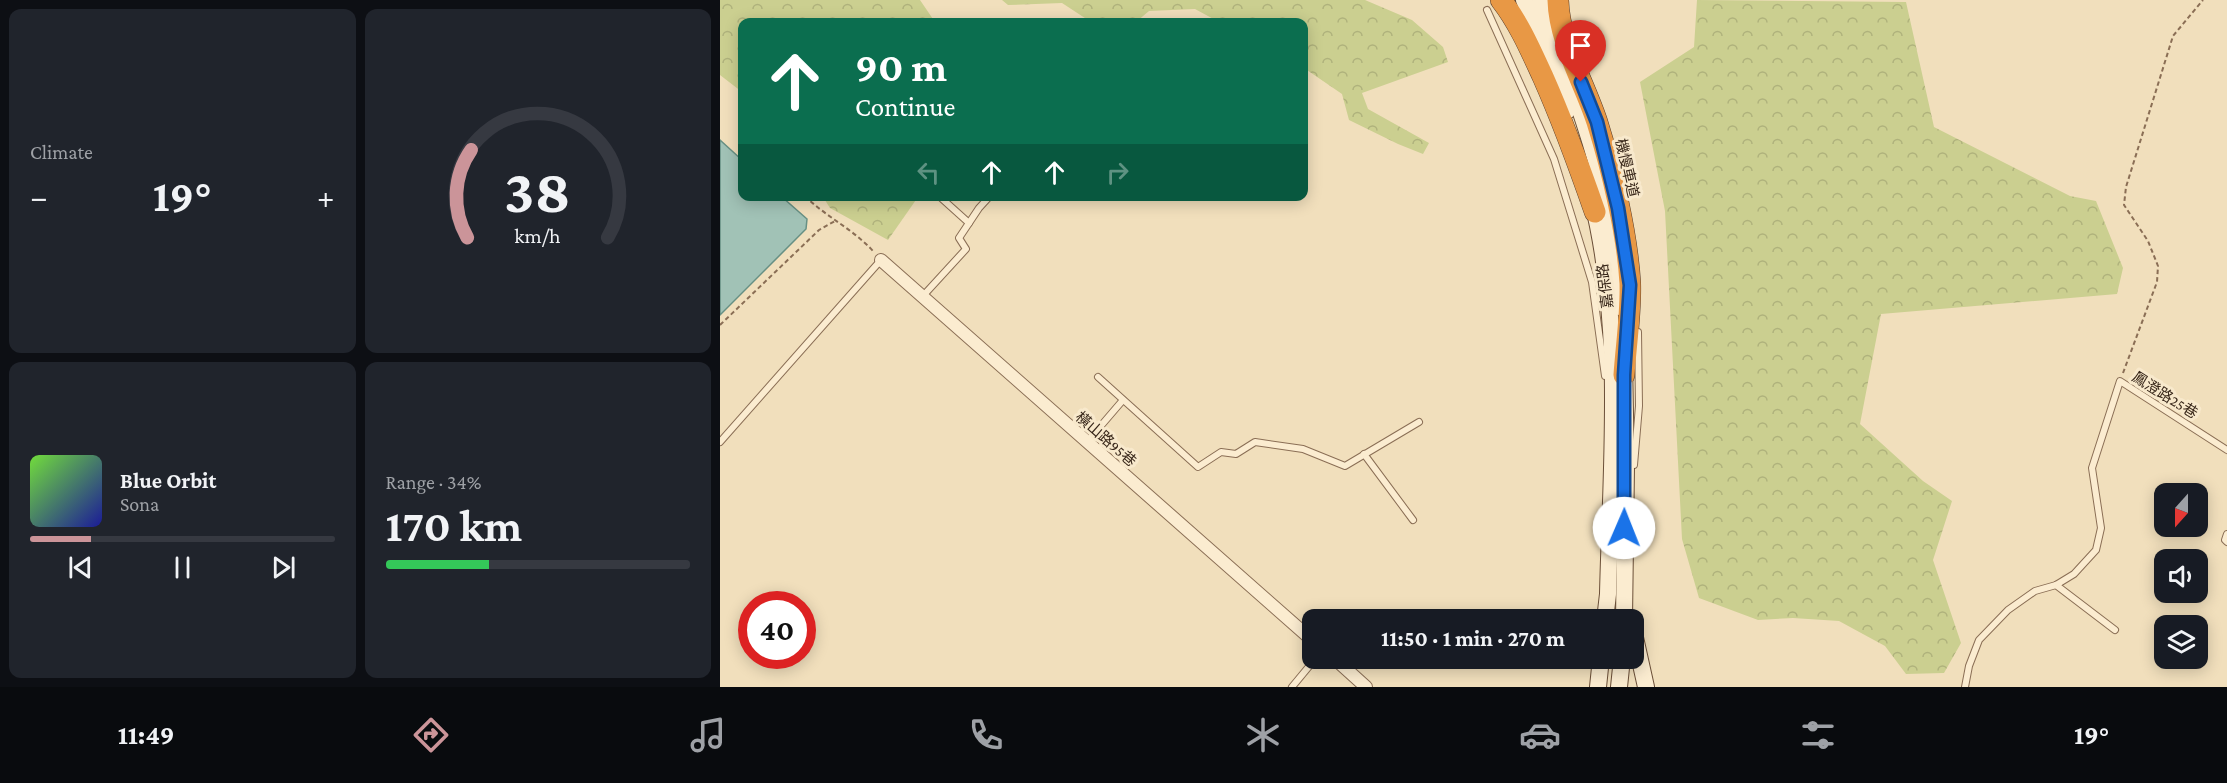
<!DOCTYPE html>
<meta charset="utf-8">
<style>
:root{--surface:#171b24;--page:#20242c;--text:#f1f3f6;--muted:#9ea1a6;--line:#363941;--accent:#cb9499}
body{margin:0;font-family:"Crimson Pro","Noto Sans TC",serif;background:var(--page);color:var(--text);height:100vh;display:flex;flex-direction:column;font-size:22px;white-space:nowrap}
*{box-sizing:border-box;margin:0}
p{font-size:20px;color:var(--muted)}
.icon{flex:none;width:33px;height:33px;fill:none;stroke:currentColor;stroke-width:2;stroke-linecap:round;stroke-linejoin:round}
.map{position:relative;flex:1;overflow:hidden}
.panel{display:flex;flex-direction:column;gap:9px;padding:9px;background:#0d0f14;width:720px}
.panel>*{flex:none}
.guide{position:absolute;left:18px;top:18px;width:570px;height:183px;border-radius:12px;box-shadow:0 3px 15px #0003;background:#0b6e4f;color:#fff;overflow:hidden}
.needle{width:39px;rotate:201deg}
.tools{position:absolute;left:1434px;top:483px;display:grid;gap:12px}
.tools a{display:grid;place-items:center;width:54px;height:54px;border-radius:12px;background:var(--surface);box-shadow:0 3px 15px #0003;font-size:30px}
.speed{position:absolute;left:18px;top:591px;display:flex;gap:12px;font-size:30px;font-weight:700;text-align:center}
.speed>*{display:grid;place-content:center;width:78px;height:78px;border-radius:50%;background:var(--surface);box-shadow:0 3px 15px #0003;line-height:1}
.speed .limit{border:9px solid #d22;background:#fff;color:#111}
.pin{position:absolute;display:grid;place-items:center;width:51px;height:51px;color:#fff;margin:-62px -26px;border-radius:50% 50% 50% 0;rotate:-45deg;box-shadow:0 0 6px #0007}
.pin .icon{rotate:45deg}
.me{position:absolute;width:66px;margin:-33px;rotate:1deg;stroke-linejoin:round;filter:drop-shadow(0 0 4px #0008)}
.turn{display:flex;align-items:center;gap:21px;height:126px;padding:0 18px;font-size:27px}
.turn .icon{width:78px;height:78px;stroke-width:2.5}
.turn b{display:block;font-size:42px;line-height:51px}
.lanes{display:flex;align-items:center;height:57px;padding:0 18px;background:#0003;justify-content:center;gap:30px;direction:ltr}
.lanes .off{opacity:.35}
.big{font-size:45px;font-weight:700;line-height:1.1}
.panel .card{flex:1;display:flex;flex-direction:column;justify-content:center;gap:9px;min-width:0;padding:0 21px;border-radius:12px;background:var(--page)}
.panel .dial{align-items:center;gap:0}
.dial svg{height:156px;overflow:visible;fill:none;stroke:var(--line);stroke-width:7;stroke-linecap:round;text-anchor:middle}
.dial text{fill:var(--text);stroke:none}
.song{display:flex;align-items:center;gap:18px}
.cover{width:72px;height:72px;border-radius:9px;background:linear-gradient(135deg,hsl(100 70% 55%),hsl(240 70% 35%))}
.played{height:6px;border-radius:3px;background:linear-gradient(90deg,var(--accent) 20%,var(--line) 20%)}
.keys{display:flex;justify-content:space-around;direction:ltr}
.heat{display:flex;justify-content:space-between;align-items:center;font-size:33px;direction:ltr}
.charge{height:9px;border-radius:4px;background:linear-gradient(90deg,#34c759 34%,var(--line) 0)}
.panel .tiles{flex:1;display:grid;gap:9px;grid-template-columns:repeat(2,1fr)}
.trip{position:absolute;left:582px;top:609px;width:342px;height:60px;border-radius:12px;background:var(--surface);box-shadow:0 3px 15px #0003;font-weight:700;line-height:60px;text-align:center}
.dock{display:flex;height:96px;justify-content:space-around;align-items:center;background:#090b0e;color:var(--muted)}
.dock .icon{width:42px;height:42px}
.dock .on{color:var(--accent)}
.dock b{font-size:27px;color:var(--text)}
main{display:flex;flex:1;min-height:0}
.map>svg:first-child{display:block}
</style>
<main>
<section class="panel">
<div class="tiles">
<div class="card"><p>Climate</p>
<div class="heat"><a>−</a><b class="big">19°</b><a>+</a></div>
</div>
<div class="card dial"><svg viewBox="0 0 100 80">
<path d="M14 69A42 42 0 1 1 86 69"/>
<path d="M14 69A42 42 0 0 1 16 24" stroke="#cb9499"/>
<text x="50" y="56" font-size="32" font-weight="700">38</text>
<text x="50" y="72" font-size="11">km/h</text>
</svg></div>
<div class="card">
<div class="song"><i class="cover"></i><div><b>Blue Orbit</b><p>Sona</p></div></div>
<div class="played"></div>
<div class="keys"><svg class="icon" aria-label="previous" viewBox="0 0 24 24"><path d="M18 5L8 12l10 7zM5 5v14"/></svg><svg class="icon" aria-label="pause" viewBox="0 0 24 24"><path d="M8 5v14M16 5v14"/></svg><svg class="icon" aria-label="next" viewBox="0 0 24 24"><path d="M6 5l10 7-10 7zM19 5v14"/></svg></div>
</div>
<div class="card"><p>Range · 34%</p><b class="big">170 km</b><div class="charge"></div></div>
</div>
</section>
<div class="map">
<svg width="1507" height="687" viewBox="0 0 1507 687">
<defs>
<pattern id="forest-crowns" width="20" height="18" patternUnits="userSpaceOnUse" patternTransform="scale(1.5)"><rect width="20" height="18" fill="#cbcf90"/><path d="M2 6a3 3 0 1 1 6 0M12 15a3 3 0 1 1 6 0" fill="none" stroke="#afb27c"/></pattern>
</defs>
<rect width="100%" height="100%" fill="#f1dfbc"/>
<g fill="url(#forest-crowns)">
<polygon points="0,0 200,0 215,22 22,22 22,92 0,75"/>
<polygon points="282,0 645,0 692,20 723,47 728,62 642,93 648,109 709,143 703,154 678,144 629,120 622,94 584,68 584,22 499,22 475,9 429,11 416,22 371,22 342,3 288,5"/>
<polygon points="977,0 1186,2 1214,127 1350,196 1376,201 1403,268 1397,294 1161,314 1140,424 1203,481 1232,501 1213,560 1241,643 1224,673 1186,674 1165,646 1119,621 1073,618 1038,620 979,598 962,539 945,211 920,82 974,47"/>
<polygon points="103,197 198,197 168,240 110,208"/>
</g>
<polygon fill="#a1c2b6" stroke="#679084" stroke-width="1.5" points="0,140 22,160 22,196 62,197 87,219 86,229 0,315"/>
<g fill="none" stroke-linecap="round" stroke-linejoin="round">
<g stroke="#8a6e55" stroke-width="8">
<g id="lane">
<polyline points="767,10 834,159 872,282 885,376"/>
<polyline points="219,196 249,223"/>
<polyline points="202,297 246,249 239,238 259,208 270,196"/>
<polyline points="378,377 478,467 501,452 516,454 535,442 583,449 625,466 699,422"/>
<polyline points="0,442 161,260"/>
<polyline points="367,442 403,400"/>
<polyline points="644,454 693,520"/>
<polyline points="914,465 919,406 918,332"/>
<polyline points="1507,534 1505,540 1507,542"/>
<polyline points="1336,585 1395,630"/>
<polyline points="572,687 596,658"/>
<polyline points="1245,687 1249,666 1259,640 1288,610 1315,591 1336,585 1354,574 1376,550 1381,528 1372,468 1400,381 1507,450"/>
</g>
</g>
<g stroke="#8a6e55" stroke-width="14">
<g id="street">
<polyline points="161,260 592,640"/>
<polyline points="614,658 646,687"/>
</g>
</g>
<g stroke="#6b4f38" stroke-width="18">
<g id="secondary">
<polyline points="804,0 838,83 847,111"/>
<path d="M820 0C843 59 865 118 881 179 892 221 896 264 900 307"/>
<path d="M872 199C904 328 891 464 888 594L885 620"/>
<polyline points="904,362 906,466 904,620"/>
<polyline points="914,633 926,687"/>
<polyline points="878,687 881,658"/>
<polyline points="899,687 902,658"/>
</g>
</g>
<g stroke="#573c2a" stroke-width="22">
<g id="highway">
<path d="M781 0C799 23 811 51 823 77 843 122 859 166 875 212"/>
<path d="M838 0C839 42 864 82 877 122 892 170 907 233 910 283 911 313 906 345 904 375"/>
</g>
</g>
<g stroke="#8a6e55" stroke-width="2" stroke-dasharray="4.5 3" stroke-linecap="butt">
<polyline points="19,113 22,118"/>
<path d="M85 196C106 217 133 229 153 251"/>
<polyline points="0,325 99,230 115,221"/>
<polyline points="1403,373 1437,282 1438,266 1428,241 1404,205 1406,187 1453,36 1483,0"/>
</g>
<use href="#lane" stroke="#fbecd0" stroke-width="6"/>
<use href="#street" stroke="#fbecd0" stroke-width="12"/>
<use href="#secondary" stroke="#fbecd0" stroke-width="16"/>
<use href="#highway" stroke="#e89845" stroke-width="21"/>
</g>
<g fill="none" stroke-linecap="round" stroke-linejoin="round">
<g stroke="#114b97" stroke-width="15">
<polyline id="route" points="861,82 877,122 898,208 910,285 904,375 904,528"/>
</g>
<use href="#route" stroke="#1a73e8" stroke-width="10"/>
</g>
<g text-anchor="middle" stroke-width="6" stroke-linejoin="round" paint-order="stroke">
<g font-size="15" fill="#38271a" stroke="#f8e9cc">
<text transform="translate(907 168) rotate(77)" y="5">機慢車道</text>
<text transform="translate(885 286) rotate(-97)" y="5">嘉保路</text>
<text transform="translate(1445 395) rotate(32)" y="5">鳳澄路25巷</text>
<text transform="translate(386 439) rotate(41)" y="5">橫山路95巷</text>
</g>
</g>
</svg>
<div class="tools">
<a><svg class="needle" viewBox="-14 -14 28 28"><path d="M0-13l5 13h-10z" fill="#e53935"/><path d="M0 13l5-13h-10z" fill="#9ea1a6"/></svg></a>
<a><svg class="icon" aria-label="sound" viewBox="0 0 24 24"><path d="M4 9h4l5-4v14l-5-4H4zM17 9q2 3 0 6"/></svg></a>
<a><svg class="icon" aria-label="layers" viewBox="0 0 24 24"><path d="M12 4l9 5-9 5-9-5zM3 14l9 5 9-5"/></svg></a>
</div>
<div class="speed"><div class="limit">40</div></div>
<div class="pin" style="left:861px;top:82px;background:#d93025"><svg class="icon" aria-label="arrive" viewBox="0 0 24 24"><path d="M6 21V4h12l-3 4 3 4H6"/></svg></div>
<svg class="me" style="left:904px;top:528px" viewBox="-20 -20 40 40"><circle r="19" fill="#fff"/><path d="M0-13L10 11 0 6-10 11z" fill="#1a73e8"/></svg>
<div class="trip">11:50 · 1 min · 270 m</div>
<div class="guide">
<div class="turn"><svg class="icon" aria-label="ahead" viewBox="0 0 24 24"><path d="M12 20V5M6 11l6-6 6 6"/></svg><div><b>90 m</b>Continue</div></div>
<div class="lanes"><svg class="icon off" aria-label="left" viewBox="0 0 24 24"><path d="M17 20v-9H6M10 6l-5 5 5 5"/></svg><svg class="icon" aria-label="ahead" viewBox="0 0 24 24"><path d="M12 20V5M6 11l6-6 6 6"/></svg><svg class="icon" aria-label="ahead" viewBox="0 0 24 24"><path d="M12 20V5M6 11l6-6 6 6"/></svg><svg class="icon off" aria-label="right" viewBox="0 0 24 24"><path d="M7 20v-9h11M14 6l5 5-5 5"/></svg></div>
</div>
</div>
</main>
<nav class="dock">
<b>11:49</b>
<svg class="icon on" aria-label="directions" viewBox="0 0 24 24"><path d="M12 3l9 9-9 9-9-9zM9 14v-3h6M13 9l2 2-2 2"/></svg>
<svg class="icon" aria-label="music" viewBox="0 0 24 24"><path d="M9 18V5l10-2v13"/><circle cx="6" cy="18" r="3"/><circle cx="16" cy="16" r="3"/></svg>
<svg class="icon" aria-label="phone" viewBox="0 0 24 24"><path d="M5 4h4l2 5-3 2q2 4 5 5l2-3 5 2v4C11 20 4 13 5 4z"/></svg>
<svg class="icon" aria-label="climate" viewBox="0 0 24 24"><path d="M12 3v18M4 7l16 10M4 17L20 7"/></svg>
<svg class="icon" aria-label="car" viewBox="0 0 24 24"><path d="M5 17H2v-5l4-1 3-4h7l3 4 3 1v5h-3M9 17h6M6 11h13"/><circle cx="7" cy="17" r="2"/><circle cx="17" cy="17" r="2"/></svg>
<svg class="icon" aria-label="filters" viewBox="0 0 24 24"><path d="M4 7h16M4 17h16"/><circle cx="9" cy="7" r="2"/><circle cx="15" cy="17" r="2"/></svg>
<b>19°</b>
</nav>
